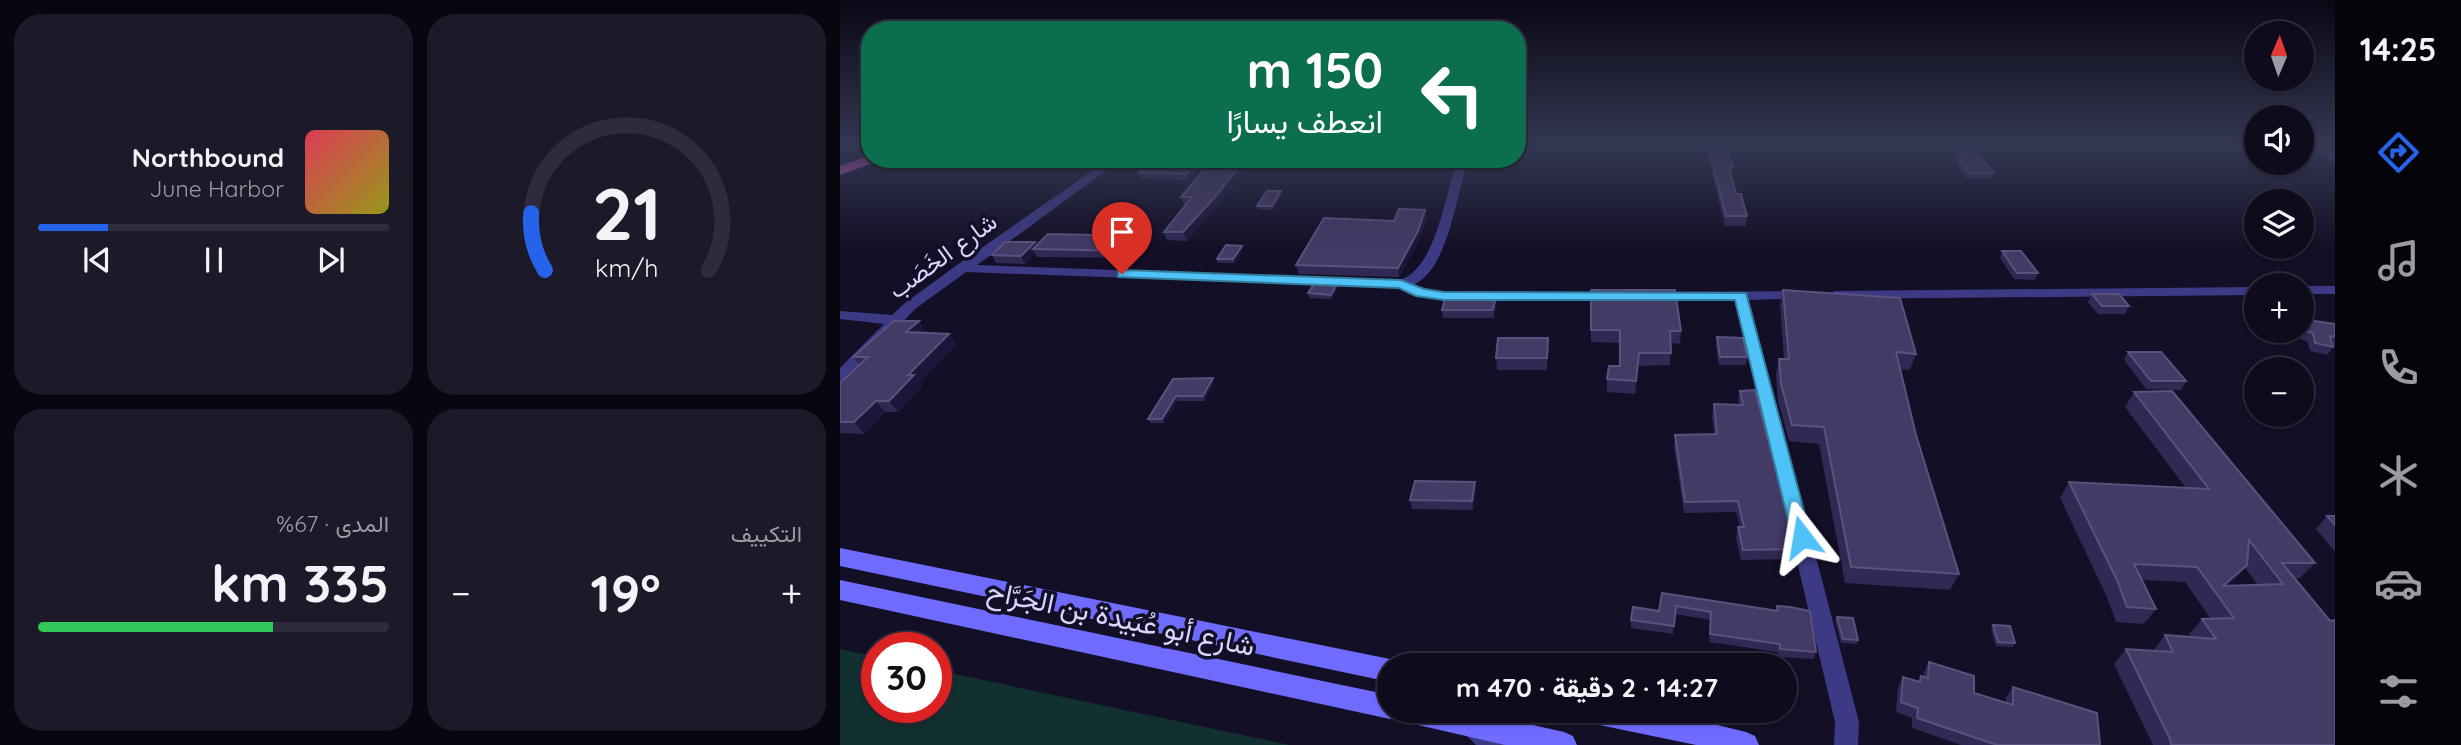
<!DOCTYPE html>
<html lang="ar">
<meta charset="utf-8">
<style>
:root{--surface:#0e0b1c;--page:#1c1929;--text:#f1f3f6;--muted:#9b9ba3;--line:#2e2b3b;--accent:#2563eb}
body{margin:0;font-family:Quicksand,Vazirmatn,sans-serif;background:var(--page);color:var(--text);direction:rtl;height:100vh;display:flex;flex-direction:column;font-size:26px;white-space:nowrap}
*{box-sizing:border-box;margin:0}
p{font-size:23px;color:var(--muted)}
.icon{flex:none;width:38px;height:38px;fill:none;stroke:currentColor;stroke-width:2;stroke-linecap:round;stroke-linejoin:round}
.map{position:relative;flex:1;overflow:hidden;direction:ltr}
.side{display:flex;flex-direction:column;gap:14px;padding:14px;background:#08060f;width:840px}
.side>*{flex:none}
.hud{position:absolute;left:21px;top:21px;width:665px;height:147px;border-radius:28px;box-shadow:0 2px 5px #0004,0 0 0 2px var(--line);direction:rtl;background:#0b6e4f;color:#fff;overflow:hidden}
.needle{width:46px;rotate:2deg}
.fabs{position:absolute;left:1404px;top:21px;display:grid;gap:14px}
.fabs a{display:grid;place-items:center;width:70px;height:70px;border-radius:50%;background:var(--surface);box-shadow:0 2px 5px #0004,0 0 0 2px var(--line);font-size:35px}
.speed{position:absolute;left:21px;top:632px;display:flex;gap:14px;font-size:35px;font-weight:700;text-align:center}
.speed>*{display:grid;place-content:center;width:91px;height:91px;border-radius:50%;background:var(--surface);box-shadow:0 2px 5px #0004,0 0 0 2px var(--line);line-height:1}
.speed .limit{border:10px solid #d22;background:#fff;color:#111}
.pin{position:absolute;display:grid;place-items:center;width:60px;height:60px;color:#fff;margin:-72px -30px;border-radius:50% 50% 50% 0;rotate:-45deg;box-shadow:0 0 7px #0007}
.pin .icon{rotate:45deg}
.me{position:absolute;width:77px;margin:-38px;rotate:346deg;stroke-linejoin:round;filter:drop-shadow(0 0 5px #0008)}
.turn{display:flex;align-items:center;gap:24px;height:147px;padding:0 28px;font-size:32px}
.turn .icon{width:91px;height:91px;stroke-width:2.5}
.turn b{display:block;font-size:49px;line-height:60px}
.big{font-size:52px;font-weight:800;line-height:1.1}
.side .tile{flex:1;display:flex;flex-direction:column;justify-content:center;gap:10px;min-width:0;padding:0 24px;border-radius:28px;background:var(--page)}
.side .dial{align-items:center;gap:0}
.dial svg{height:182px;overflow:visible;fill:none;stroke:var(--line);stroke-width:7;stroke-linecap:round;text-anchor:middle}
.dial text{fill:var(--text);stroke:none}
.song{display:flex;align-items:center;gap:21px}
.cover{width:84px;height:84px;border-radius:10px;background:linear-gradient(135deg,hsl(350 70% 55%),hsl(60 70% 35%))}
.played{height:7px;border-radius:4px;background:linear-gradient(90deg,var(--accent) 20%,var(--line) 20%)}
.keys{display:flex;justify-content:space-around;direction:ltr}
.heat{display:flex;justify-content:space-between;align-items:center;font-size:38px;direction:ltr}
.charge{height:10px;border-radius:5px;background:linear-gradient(90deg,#34c759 67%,var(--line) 0)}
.side .tiles{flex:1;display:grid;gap:14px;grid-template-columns:repeat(2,1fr)}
.trip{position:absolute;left:537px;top:653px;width:420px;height:70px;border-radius:35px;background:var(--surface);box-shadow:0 2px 5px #0004,0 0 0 2px var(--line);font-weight:800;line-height:70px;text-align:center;direction:rtl}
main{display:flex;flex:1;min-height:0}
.tab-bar{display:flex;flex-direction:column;width:126px;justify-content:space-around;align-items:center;background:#06040b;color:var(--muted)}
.tab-bar .icon{width:49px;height:49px}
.tab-bar .active{color:var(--accent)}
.tab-bar b{font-size:32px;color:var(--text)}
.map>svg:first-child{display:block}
</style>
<main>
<nav class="tab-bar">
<b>14:25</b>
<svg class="icon active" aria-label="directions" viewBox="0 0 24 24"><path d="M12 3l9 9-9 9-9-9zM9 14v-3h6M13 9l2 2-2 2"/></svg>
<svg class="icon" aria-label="music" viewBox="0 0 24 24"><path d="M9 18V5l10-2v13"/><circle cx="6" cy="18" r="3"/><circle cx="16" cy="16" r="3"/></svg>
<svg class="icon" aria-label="phone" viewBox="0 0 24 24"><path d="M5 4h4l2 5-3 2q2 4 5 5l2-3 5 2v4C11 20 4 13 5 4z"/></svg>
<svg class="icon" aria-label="climate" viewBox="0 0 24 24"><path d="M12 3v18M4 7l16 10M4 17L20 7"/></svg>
<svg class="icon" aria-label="car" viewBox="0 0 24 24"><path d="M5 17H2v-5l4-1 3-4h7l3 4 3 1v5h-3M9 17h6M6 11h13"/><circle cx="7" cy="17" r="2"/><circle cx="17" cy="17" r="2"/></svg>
<svg class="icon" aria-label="filters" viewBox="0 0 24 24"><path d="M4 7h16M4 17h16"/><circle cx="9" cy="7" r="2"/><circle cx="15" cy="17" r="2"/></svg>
</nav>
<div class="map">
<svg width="1495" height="745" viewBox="0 0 1495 745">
<rect width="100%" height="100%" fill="#130f26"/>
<polygon fill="#12302f" points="0,649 37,657 37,707 96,707 96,670 450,745 0,745"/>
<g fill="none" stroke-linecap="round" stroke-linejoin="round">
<g fill="#3d3a85" fill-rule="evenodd">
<path d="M269 159H282L137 265 560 280C597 268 605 192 618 159H629C616 193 609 270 573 285L596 291 773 292 780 296 773 300 596 299 569 294 558 288 126 272 75 309 6 381 0 382V368L44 324 0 319V311L52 315 65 303 117 265Z"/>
<rect x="1461" y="286" width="34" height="8"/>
<polygon points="1416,287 1416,295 995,299 988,295 995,291"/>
<polygon points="962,291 967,292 969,295 967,298 909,300 1019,722 1018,745 994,745 995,722 895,300 816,300 809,296 816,292"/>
<path d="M635 716C648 722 661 732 666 745H636L627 736 623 728 627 720Z"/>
</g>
<polygon fill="#3d3a85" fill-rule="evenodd" points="1467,145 1480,145 1495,154 1495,163"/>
<g fill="#6f6bff" fill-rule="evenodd">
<polygon points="0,548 550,659 560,665 550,665 550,682 0,566"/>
<polygon points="0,580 550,695 550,710 625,710 724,732 733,736 737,745 665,745 565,722 555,717 550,719 0,600"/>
<polygon points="732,710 816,710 906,732 915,736 919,745 856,745 745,722 736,719"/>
</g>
<polygon fill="#e055d1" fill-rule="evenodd" points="30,155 30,159 37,159 35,162 0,175 0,166"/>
</g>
<g fill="#312854" fill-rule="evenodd">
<polygon points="868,145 893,167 891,176 896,194 907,216 906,226 885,226 867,153"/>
<polygon points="1118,150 1154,173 1152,179 1127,179 1116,164 1118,159 1116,157"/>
<polygon points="312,159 365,159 348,180 301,179 299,173"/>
<polygon points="385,159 414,159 377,206 347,241 327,240 324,232 345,205 344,205 341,197 380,165"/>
<polygon points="441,191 442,195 433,210 418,209 417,206"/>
<polygon points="585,210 587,219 579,240 559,277 459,274 456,265 554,221"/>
<polygon points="309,243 297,258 197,257 195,253 185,264 156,263 152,255 197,246"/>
<polygon points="402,246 403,249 395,263 378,263 377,259"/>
<polygon points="1162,251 1198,273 1195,280 1174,279 1160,258"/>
<polygon points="497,284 498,288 492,299 469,298 468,293"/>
<polygon points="751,290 841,331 840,344 831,343 830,365 798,366 795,394 767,392 767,379 780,366 780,343 751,342"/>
<polygon points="943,290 1076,354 1070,370 1060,369 1076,435 1119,574 1110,590 1005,583 979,444 949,441 938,401 936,375 939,359 944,359 940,305"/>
<polygon points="1252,294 1289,306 1285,314 1258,314 1248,302"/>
<polygon points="657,303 654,318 603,318 602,310"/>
<polygon points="1461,319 1495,324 1495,346 1492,345 1493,347 1487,355 1470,351 1467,341 1462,340 1457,331 1461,331"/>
<polygon points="79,321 86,333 109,334 116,345 80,382 82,386 58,412 45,412 24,434 0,433 0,383 19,365 13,357"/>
<polygon points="877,337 907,357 906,365 879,365 876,346"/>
<polygon points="708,350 707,370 657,370 656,358"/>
<polygon points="1288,352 1346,381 1341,390 1306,389 1284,360"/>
<polygon points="373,378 374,383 365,401 338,401 324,423 310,423 308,419 333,379"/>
<polygon points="900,391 957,549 954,559 901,560 896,538 898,527 900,527 896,512 844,513 834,446 835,435 874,434 872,415 874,404 899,405 898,401"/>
<path d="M1294 392 1475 563 1460 578H1454L1495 745H1313L1274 664 1286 649 1313 651 1325 635 1351 637 1349 634 1362 619H1371L1345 582 1302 580 1316 609 1304 624 1276 622 1266 595 1220 498 1229 482 1346 488 1285 407ZM1405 568 1418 585 1388 586 1394 581Z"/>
<polygon points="636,491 633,510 572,509 570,500"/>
<polygon points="1487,516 1495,516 1495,552 1476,529"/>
<polygon points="822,593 936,610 937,606 976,652 974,659 938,657 937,652 869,642 870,620 835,614 833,634 791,628 791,620 819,611"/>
<polygon points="997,617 1018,640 1017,644 1001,643 995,621"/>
<polygon points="1153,625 1175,643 1173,647 1156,646 1151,629"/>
<polygon points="1089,662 1134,693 1166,703 1166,697 1173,687 1260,745 1121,745 1072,728 1072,718 1056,712 1058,687 1063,677 1078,682 1081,676 1084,677 1084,672"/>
</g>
<g fill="#1d163a">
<polygon points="358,159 365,159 348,180 346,174"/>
<polygon points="405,159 414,159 377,206 347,241 343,232"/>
<polygon points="441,191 442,195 433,210 432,206"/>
<polygon points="585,210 587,219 579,240 559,277 558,268"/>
<polygon points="306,236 309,243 297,258 294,251"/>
<polygon points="195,242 198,249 193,249 195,253 185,264 181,256"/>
<polygon points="402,246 403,249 395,263 393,259"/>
<polygon points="497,284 498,288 492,299 491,295"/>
<polygon points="656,295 657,303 654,318 653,310"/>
<polygon points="79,321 86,333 66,332"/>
<polygon points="109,334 116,345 80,382 82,386 58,412 49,401 68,375"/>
<polygon points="373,378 374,383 365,401 363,396"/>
<polygon points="336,396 338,401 324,423 322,419"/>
<polygon points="36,401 45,412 24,434 14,422"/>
<polygon points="635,482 636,491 633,510 632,501"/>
<polygon points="1407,565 1394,581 1377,595 1383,586"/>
</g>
<g fill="#433a66" stroke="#5a527e" stroke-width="2" fill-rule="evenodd">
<polygon points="868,145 885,145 893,167 889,167 896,194 901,194 907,216 886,216"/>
<polygon points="1118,150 1135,150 1154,173 1129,173 1118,158 1124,158"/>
<polygon points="312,159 358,159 346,174 299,173"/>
<polygon points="385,159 405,159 375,197 343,232 324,232 352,197 341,197 368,165 380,165"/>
<polygon points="427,191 441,191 432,206 417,206"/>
<polygon points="559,209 585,210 578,231 558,268 456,265 484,218 554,221"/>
<polygon points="208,234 306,236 294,251 193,249"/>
<polygon points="165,242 195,242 181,256 152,255"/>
<polygon points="386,245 402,246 393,259 377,259"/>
<polygon points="1162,251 1181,251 1198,273 1177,273"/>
<polygon points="474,284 497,284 491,295 468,293"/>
<polygon points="751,290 835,290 841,331 830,331 831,353 799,353 796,381 767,379 769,366 780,366 780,330 751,330"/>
<polygon points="943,290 1060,298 1076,354 1056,352 1076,435 1119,574 1011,567 984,427 952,425 941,384 939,359 949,359"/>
<polygon points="1252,294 1279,294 1289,306 1262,306"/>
<polygon points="606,295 656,295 653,310 602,310"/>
<polygon points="1461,319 1495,324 1495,337 1490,336 1493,347 1475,343 1473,333 1468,332"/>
<polygon points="54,321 79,321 66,332 109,334 68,375 74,375 49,401 36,401 14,422 0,422 0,383 28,357 13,357"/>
<polygon points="877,337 903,338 907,357 880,357"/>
<polygon points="658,338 708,338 707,358 656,358"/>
<polygon points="1288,352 1321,352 1346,381 1311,381"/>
<polygon points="373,378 363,396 336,396 322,419 308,419 333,379"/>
<polygon points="915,390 957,549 903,550 898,527 904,527 898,501 845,502 835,435 877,434 874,404 903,405 900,391"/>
<path d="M1332 391 1475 563H1442L1490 621 1495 620V745H1331L1330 739 1286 649 1333 652 1325 635 1376 639 1362 619 1394 618 1357 567 1294 564 1316 609 1287 607 1277 580 1229 482 1369 489 1294 392ZM1409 540 1443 584 1383 586 1407 565Z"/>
<polygon points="575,481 635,482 632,501 570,500"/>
<polygon points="1487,516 1495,516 1495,525"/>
<polygon points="822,593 938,611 937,606 950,607 970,611 976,652 940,649 940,644 870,634 871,612 836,606 834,626 791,620 793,607 819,611"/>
<polygon points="997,617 1013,618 1018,640 1003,639"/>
<polygon points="1153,625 1170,626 1175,643 1158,642"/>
<polygon points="1089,662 1134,676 1134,693 1173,705 1173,687 1257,713 1260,745 1157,745 1077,718 1078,708 1061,702 1063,677 1080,682 1081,676 1088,678"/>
</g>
<linearGradient id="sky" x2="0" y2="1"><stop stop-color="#0a0815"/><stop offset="0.58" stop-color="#333752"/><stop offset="1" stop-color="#333752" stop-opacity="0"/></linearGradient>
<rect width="1495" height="249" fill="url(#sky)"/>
<polygon fill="#4fc3f7" stroke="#337fa1" stroke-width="2" points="282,270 561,280 584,289 604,292 906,293 971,537 969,543 962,545 955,543 952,537 895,300 604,300 576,296 559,288 278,277 278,271"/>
<g text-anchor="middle" stroke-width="7" stroke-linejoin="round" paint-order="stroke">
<g font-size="24" fill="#d9d4ff" stroke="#130f26">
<text transform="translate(103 256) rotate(-36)" y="8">شارع الخَصَب</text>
</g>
<g font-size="28" fill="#d9d4ff" stroke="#130f26">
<text transform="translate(281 618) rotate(12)" y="10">شارع أبو عُبَيدة بن الجَرَّاح</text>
</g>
</g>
</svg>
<div class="fabs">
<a><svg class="needle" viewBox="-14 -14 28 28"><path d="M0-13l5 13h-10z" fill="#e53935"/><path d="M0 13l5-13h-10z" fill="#9b9ba3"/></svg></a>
<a><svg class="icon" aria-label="sound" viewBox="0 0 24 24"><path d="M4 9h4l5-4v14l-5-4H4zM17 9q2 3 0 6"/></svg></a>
<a><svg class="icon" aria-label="layers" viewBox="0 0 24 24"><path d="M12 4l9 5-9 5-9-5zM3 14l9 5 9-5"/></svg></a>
<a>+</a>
<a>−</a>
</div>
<div class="speed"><div class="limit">30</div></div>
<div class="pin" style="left:282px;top:274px;background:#d93025"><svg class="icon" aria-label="arrive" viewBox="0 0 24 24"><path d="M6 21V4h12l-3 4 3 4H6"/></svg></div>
<svg class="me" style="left:962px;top:537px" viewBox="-20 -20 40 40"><path d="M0-17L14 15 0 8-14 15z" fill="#4fc3f7" stroke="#fff" stroke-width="4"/></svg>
<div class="trip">14:27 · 2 دقيقة · 470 m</div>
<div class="hud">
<div class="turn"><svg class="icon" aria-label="left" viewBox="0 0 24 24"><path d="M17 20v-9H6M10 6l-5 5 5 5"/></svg><div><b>150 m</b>انعطف يسارًا</div></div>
</div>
</div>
<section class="side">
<div class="tiles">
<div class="tile dial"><svg viewBox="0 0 100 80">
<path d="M14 69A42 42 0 1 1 86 69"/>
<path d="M14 69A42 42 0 0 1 8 44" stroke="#2563eb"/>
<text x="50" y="56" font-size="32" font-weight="700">21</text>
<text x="50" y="72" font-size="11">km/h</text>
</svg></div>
<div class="tile">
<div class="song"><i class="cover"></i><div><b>Northbound</b><p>June Harbor</p></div></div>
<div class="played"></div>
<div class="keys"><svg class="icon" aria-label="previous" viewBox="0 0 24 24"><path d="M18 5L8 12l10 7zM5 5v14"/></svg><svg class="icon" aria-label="pause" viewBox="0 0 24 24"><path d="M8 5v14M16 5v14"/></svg><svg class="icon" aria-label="next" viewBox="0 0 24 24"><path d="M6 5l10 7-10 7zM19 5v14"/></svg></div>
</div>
<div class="tile"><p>التكييف</p>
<div class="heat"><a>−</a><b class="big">19°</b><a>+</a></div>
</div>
<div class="tile"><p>المدى · 67%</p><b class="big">335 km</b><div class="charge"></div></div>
</div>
</section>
</main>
